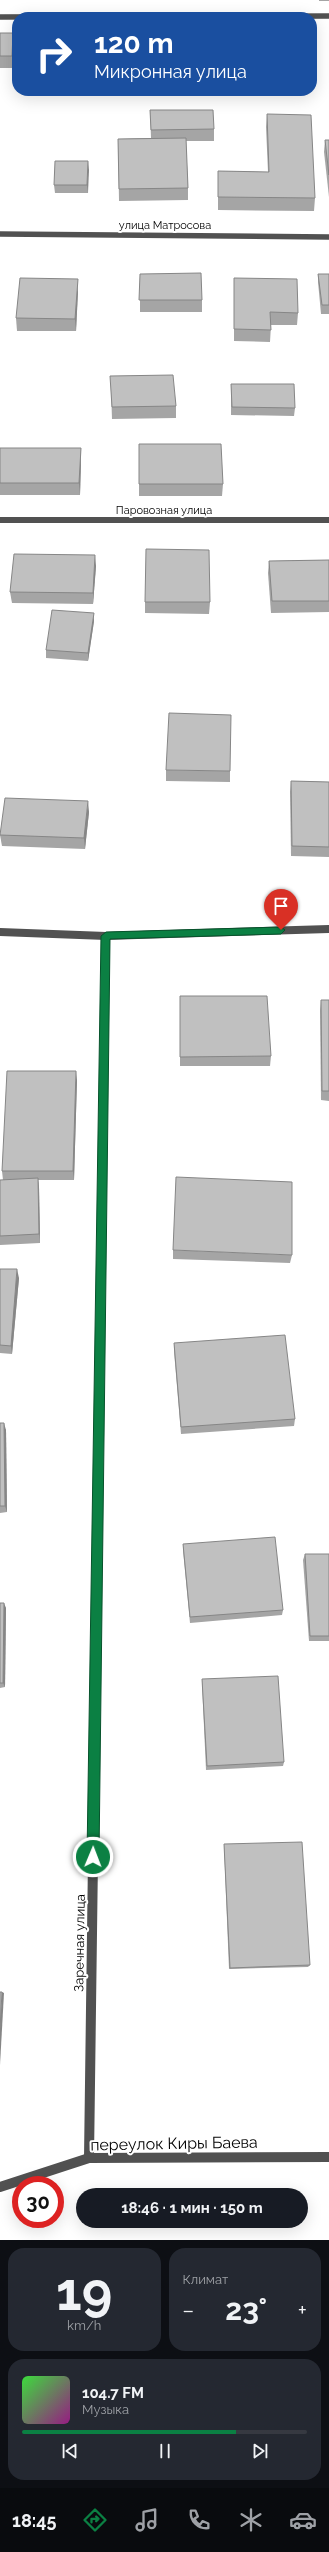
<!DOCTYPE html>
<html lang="ru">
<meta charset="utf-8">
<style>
:root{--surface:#171b24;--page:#242831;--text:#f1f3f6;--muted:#9ea1a6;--line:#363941;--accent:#0b8043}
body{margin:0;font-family:Raleway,sans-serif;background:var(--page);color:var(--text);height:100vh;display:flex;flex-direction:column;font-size:15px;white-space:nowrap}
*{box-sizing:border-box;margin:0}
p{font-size:13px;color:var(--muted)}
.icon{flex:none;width:22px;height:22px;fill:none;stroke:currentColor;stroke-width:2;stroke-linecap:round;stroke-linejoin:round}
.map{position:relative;height:2240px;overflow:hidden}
.sheet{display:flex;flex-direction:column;gap:8px;padding:8px;background:#0d0f14;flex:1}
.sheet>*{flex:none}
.hud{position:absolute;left:12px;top:12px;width:305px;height:84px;border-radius:16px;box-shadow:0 4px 16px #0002;background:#1a4fa0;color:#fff;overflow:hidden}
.speed{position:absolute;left:12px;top:2176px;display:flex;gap:8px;font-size:20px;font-weight:700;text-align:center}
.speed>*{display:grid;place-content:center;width:52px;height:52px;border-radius:50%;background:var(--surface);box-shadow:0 4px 16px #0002;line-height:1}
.speed .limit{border:6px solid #d22;background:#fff;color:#111}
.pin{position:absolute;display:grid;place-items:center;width:34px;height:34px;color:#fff;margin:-41px -17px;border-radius:50% 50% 50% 0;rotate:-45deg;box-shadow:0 0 4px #0007}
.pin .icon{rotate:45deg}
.me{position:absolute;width:44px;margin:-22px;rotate:1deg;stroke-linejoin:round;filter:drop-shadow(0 0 3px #0008)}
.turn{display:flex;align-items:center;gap:14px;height:84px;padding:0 16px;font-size:18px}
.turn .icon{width:52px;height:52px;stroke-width:2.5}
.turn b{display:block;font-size:28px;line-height:34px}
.big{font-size:30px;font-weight:700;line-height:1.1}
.sheet .widget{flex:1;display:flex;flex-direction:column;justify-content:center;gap:6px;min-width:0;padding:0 14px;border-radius:16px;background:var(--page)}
.sheet .dial{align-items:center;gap:0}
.dial b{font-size:52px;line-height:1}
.song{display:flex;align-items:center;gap:12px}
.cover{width:48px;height:48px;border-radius:6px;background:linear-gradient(135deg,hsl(120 70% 55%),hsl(310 70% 35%))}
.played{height:4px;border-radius:2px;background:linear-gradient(90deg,var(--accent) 75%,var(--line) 75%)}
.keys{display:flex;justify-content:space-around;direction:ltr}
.heat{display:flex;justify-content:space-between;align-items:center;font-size:22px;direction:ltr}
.sheet .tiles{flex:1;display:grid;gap:8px;grid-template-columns:1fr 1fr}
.widget:last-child{grid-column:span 2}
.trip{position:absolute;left:76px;top:2188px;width:232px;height:40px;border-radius:20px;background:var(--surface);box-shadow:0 4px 16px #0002;font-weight:700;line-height:40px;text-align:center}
.tab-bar{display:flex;height:64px;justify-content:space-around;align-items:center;background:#090b0e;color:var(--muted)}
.tab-bar .icon{width:28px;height:28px}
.tab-bar .on{color:var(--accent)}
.tab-bar b{font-size:18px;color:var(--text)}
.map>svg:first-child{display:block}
</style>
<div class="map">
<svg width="329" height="2240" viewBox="0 0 329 2240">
<rect width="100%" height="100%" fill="#fff"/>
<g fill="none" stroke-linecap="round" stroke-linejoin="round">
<polyline stroke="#515151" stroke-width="5.5" points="0,17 329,16"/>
<polyline stroke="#515151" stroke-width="6" points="0,520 329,520"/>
<g stroke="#515151" stroke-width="8">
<polyline points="0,932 106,936 329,929"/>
<polyline points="98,1486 106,936"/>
</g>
<g stroke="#515151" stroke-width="10">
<polyline points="89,2158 98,1485"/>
<polyline points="0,2187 89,2158 329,2157"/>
</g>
<polyline stroke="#515151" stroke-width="5.5" points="0,234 329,237"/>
</g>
<g fill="#a5a5a5">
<rect x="319" y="0" width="10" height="1"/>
<polygon points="0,33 14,45 13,68 0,68"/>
<polygon points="150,110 214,129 214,141 186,141 188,188 188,200 119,201 118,139 151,138"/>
<polygon points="267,114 315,198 314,211 218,210 218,171 268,172 266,127"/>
<polygon points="325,140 329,140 329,197 324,152"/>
<polygon points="88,161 88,193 55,193 54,185"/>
<polygon points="140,274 202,300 202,312 140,312"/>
<polygon points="318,274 329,274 329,314 321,314 318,282"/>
<polygon points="234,278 298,313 297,325 271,325 270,342 234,341"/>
<polygon points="78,291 76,331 17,331 16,318"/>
<polygon points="231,384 295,408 294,416 231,415"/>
<polygon points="111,388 176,406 176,418 112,419"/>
<polygon points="139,444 223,484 222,496 139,496"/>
<polygon points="0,448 81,448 81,460 80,495 0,495"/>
<polygon points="329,560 329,612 271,613 268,573 269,561"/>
<polygon points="96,566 93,604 12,603 10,592"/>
<polygon points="145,602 210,602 209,614 145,613"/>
<polygon points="94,621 88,661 46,658 46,650"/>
<polygon points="166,770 230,771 230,782 166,781"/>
<polygon points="291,781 329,782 329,857 291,856 290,792"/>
<polygon points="89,812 85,849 2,846 0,835"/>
<polygon points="180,996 271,1056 270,1066 180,1066"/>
<polygon points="321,1000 329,1000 329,1101 321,1100 320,1010"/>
<polygon points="77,1080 74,1180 38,1180 39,1187 40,1243 0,1245 0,1180 3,1180 2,1171"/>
<polygon points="173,1250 292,1255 290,1263 173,1259"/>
<polygon points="0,1269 19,1278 12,1354 0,1353"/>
<polygon points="174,1343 295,1419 294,1426 181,1434 174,1351"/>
<polygon points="0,1423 6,1430 7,1512 0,1513"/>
<polygon points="183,1544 283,1610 282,1615 190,1623 183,1550"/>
<polygon points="305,1554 329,1554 329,1641 309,1641 303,1560"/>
<polygon points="0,1603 6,1608 5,1687 0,1688"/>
<polygon points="202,1679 284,1762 283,1766 206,1770 202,1684"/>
<polygon points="224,1844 310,1965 308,1967 229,1969 224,1847"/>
</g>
<g fill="#868686">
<polygon points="13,33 14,45 13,68 12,56"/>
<polygon points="88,161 89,170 88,193 87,185"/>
<polygon points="78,279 78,291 76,331 75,319"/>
<polygon points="81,448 81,460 80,495 79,483"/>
<polygon points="95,555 96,566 93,604 93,593"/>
<polygon points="94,613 94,621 88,661 88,653"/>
<polygon points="88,801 89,812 85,849 84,838"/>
<polygon points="76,1071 77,1080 74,1180 73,1171"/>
<polygon points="38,1178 39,1187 40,1243 39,1234"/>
<polygon points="17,1269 19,1278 12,1354 11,1346"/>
<polygon points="4,1423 6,1430 7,1512 5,1506"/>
<polygon points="4,1603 6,1608 5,1687 3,1683"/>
<polygon points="2,1992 4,1993 0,2065 0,2029"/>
</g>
<g fill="#c0c0c0" stroke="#868686">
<polygon points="0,33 13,33 12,56 0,56"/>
<polygon points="150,110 213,110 214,129 151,130"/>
<polygon points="267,114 311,115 315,198 218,197 218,171 269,172"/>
<polygon points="186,138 188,188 119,189 118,139"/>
<polygon points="325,140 329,140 329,175"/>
<polygon points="55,161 88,161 87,185 54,185"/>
<polygon points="201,273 202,300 139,300 140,274"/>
<polygon points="318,274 329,274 329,305 322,305"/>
<polygon points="20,278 78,279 75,319 16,318"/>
<polygon points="234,278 297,279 298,313 270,312 271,330 234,329"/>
<polygon points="173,375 176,406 112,407 110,376"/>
<polygon points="231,384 294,384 295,408 232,407"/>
<polygon points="139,444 221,444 223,484 139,484"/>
<polygon points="0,448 81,448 79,483 0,483"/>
<polygon points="146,549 209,550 210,602 145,602"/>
<polygon points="14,554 95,555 93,593 10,592"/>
<polygon points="329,560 329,601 272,601 269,561"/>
<polygon points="52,610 94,613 88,653 46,650"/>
<polygon points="169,713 231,715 230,771 166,770"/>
<polygon points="291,781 329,782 329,847 292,846"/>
<polygon points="5,798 88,801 84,838 0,835"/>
<polygon points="180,996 267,996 271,1056 180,1057"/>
<polygon points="321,1000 329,1000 329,1091 322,1091"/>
<polygon points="7,1071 76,1071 73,1171 2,1171"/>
<polygon points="176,1177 292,1182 292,1255 173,1250"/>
<polygon points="38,1178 39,1234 0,1236 0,1180"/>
<polygon points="0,1269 17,1269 11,1346 0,1345"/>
<polygon points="285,1335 295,1419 181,1427 174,1343"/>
<polygon points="0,1423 4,1423 5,1506 0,1506"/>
<polygon points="275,1537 283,1610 190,1617 183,1544"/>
<polygon points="305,1554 329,1554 329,1636 310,1636"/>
<polygon points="0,1603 4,1603 3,1683 0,1683"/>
<polygon points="278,1676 284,1762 207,1766 202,1679"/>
<polygon points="302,1842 310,1965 230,1968 224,1844"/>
<polygon points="0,1992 2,1992 0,2029"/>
</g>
<polygon fill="#0b8043" stroke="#07532c" points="281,927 285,930 281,934 110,939 99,1857 93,1862 87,1857 101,936 106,932"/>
<g text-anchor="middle" stroke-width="4" stroke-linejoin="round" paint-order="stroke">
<g font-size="11" fill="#000" stroke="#fff">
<text x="165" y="229">улица Матросова</text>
<text x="164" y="514">Паровозная улица</text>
</g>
<g font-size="13" fill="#000" stroke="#fff">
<text transform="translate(79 1943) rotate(-89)" y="5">Заречная улица</text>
</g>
<g font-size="16" fill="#000" stroke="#fff">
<text transform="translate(174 2143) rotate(-1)" y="6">переулок Киры Баева</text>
</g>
</g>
</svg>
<div class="speed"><div class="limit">30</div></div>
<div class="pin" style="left:281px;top:930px;background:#d93025"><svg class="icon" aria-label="arrive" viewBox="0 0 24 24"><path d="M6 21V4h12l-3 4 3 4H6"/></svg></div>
<svg class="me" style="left:93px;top:1857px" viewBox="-20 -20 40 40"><circle r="17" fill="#0b8043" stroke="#fff" stroke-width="3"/><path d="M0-11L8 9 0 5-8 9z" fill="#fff"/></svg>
<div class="trip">18:46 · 1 мин · 150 m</div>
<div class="hud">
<div class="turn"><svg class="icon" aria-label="right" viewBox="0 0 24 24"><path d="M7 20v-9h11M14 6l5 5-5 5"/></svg><div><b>120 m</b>Микронная улица</div></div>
</div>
</div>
<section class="sheet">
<div class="tiles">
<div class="widget dial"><b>19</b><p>km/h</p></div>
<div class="widget"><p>Климат</p>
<div class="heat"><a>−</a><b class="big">23°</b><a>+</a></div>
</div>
<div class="widget">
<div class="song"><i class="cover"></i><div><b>104.7 FM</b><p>Музыка</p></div></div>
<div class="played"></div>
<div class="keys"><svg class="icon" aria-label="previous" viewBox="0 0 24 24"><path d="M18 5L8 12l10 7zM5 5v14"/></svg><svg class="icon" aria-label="pause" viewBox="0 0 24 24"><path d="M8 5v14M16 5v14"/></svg><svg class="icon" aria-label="next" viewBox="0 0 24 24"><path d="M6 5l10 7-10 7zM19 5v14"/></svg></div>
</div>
</div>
</section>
<nav class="tab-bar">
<b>18:45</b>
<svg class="icon on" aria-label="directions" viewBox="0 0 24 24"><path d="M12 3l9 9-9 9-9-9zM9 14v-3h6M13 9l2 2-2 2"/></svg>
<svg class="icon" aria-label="music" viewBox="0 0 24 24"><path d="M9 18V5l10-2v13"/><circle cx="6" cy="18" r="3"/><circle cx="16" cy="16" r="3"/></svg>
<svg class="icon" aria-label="phone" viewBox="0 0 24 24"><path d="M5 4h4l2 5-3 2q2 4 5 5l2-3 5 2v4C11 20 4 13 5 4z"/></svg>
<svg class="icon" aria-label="climate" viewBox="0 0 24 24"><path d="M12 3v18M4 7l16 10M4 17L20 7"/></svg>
<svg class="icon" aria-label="car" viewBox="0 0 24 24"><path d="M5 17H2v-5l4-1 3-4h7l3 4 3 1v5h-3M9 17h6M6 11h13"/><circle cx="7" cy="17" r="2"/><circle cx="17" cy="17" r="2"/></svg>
</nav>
